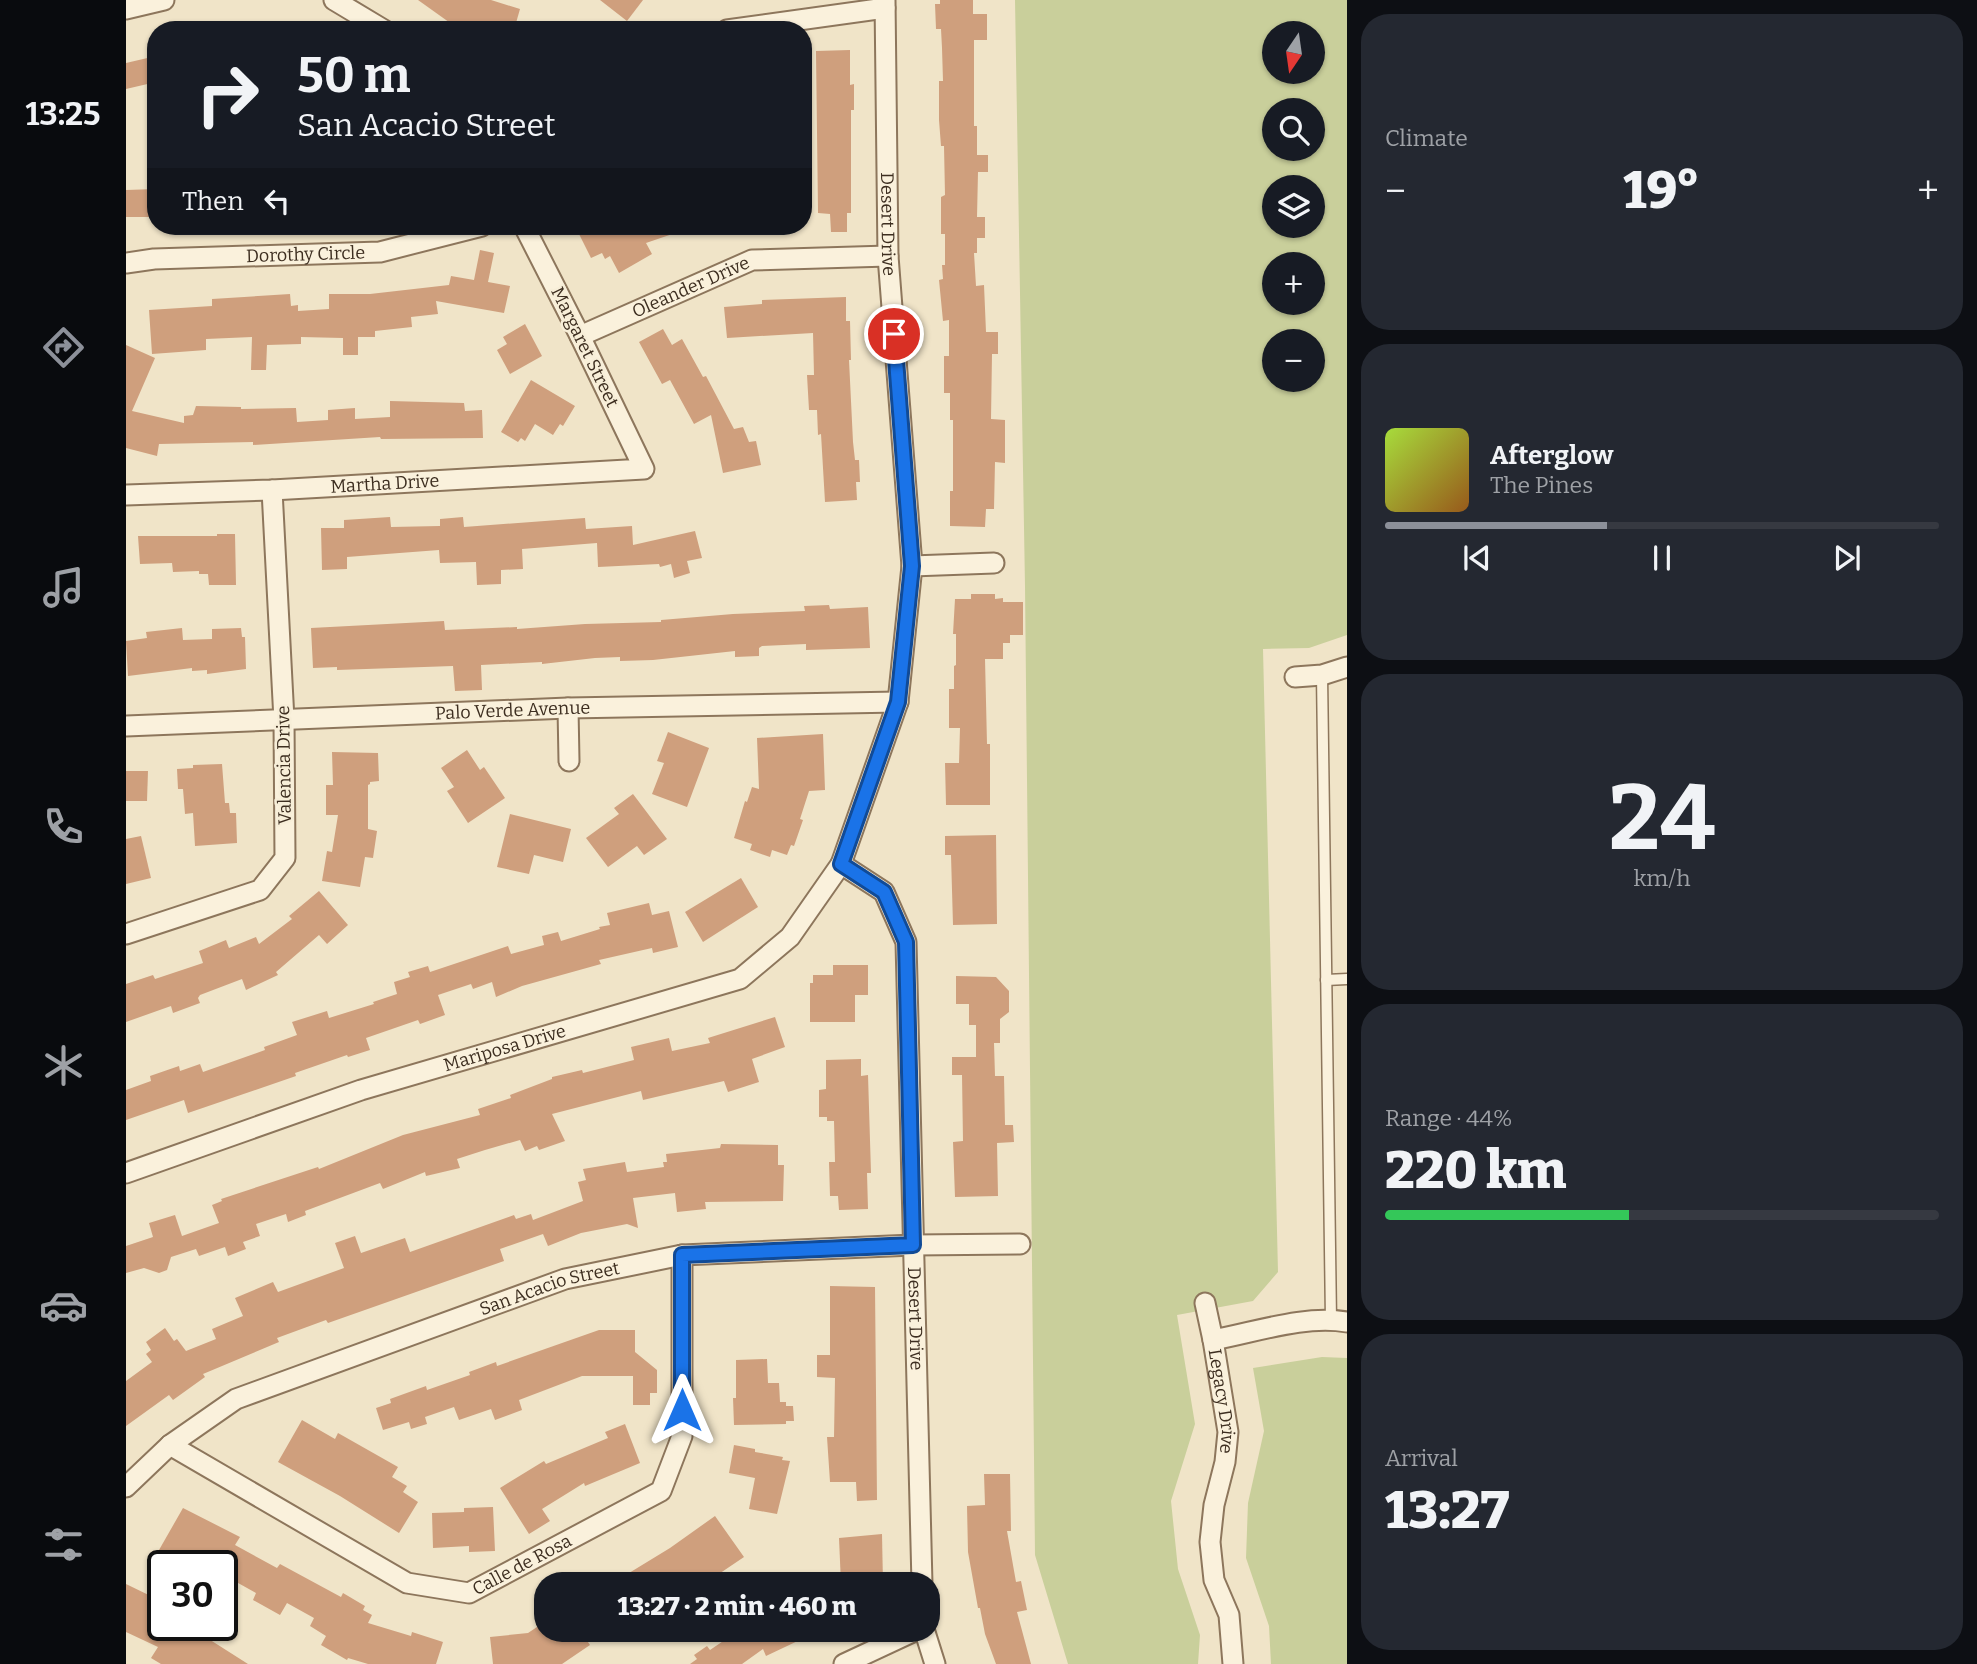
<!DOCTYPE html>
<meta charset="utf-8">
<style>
:root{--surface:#171b24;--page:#242831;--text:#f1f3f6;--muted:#9ea1a6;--line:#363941;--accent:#8c9099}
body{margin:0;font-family:Bitter,serif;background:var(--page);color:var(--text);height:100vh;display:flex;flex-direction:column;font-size:26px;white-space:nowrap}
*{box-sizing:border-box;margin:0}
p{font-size:23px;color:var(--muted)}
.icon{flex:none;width:38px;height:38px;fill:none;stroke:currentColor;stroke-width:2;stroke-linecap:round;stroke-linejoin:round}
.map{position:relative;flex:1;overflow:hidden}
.side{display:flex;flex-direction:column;gap:14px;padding:14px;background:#0d0f14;width:630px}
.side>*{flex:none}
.hud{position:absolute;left:21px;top:21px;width:665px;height:214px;border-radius:28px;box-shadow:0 2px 5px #0004;background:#171b24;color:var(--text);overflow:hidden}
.needle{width:46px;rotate:193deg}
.fabs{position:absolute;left:1136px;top:21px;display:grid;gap:14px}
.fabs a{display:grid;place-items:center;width:63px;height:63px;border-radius:50%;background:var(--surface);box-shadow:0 2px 5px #0004;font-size:35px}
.speed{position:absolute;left:21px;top:1550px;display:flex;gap:14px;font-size:35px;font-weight:700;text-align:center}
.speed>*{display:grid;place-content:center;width:91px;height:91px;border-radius:50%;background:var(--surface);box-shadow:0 2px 5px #0004;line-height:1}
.speed .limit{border:4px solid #111;border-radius:10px;background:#fff;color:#111}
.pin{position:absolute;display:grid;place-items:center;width:60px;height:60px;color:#fff;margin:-30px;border:4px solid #fff;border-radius:50%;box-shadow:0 2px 7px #0007}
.me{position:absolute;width:77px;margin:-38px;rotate:0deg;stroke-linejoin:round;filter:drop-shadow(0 0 5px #0008)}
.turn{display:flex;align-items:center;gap:24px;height:147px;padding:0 35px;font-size:32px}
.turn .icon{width:91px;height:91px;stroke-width:2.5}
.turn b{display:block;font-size:49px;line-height:60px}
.then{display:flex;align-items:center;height:66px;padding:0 35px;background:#0003;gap:14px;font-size:26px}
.big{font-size:52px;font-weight:800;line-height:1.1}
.side .card{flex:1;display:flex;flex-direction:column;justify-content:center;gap:10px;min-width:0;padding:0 24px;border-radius:28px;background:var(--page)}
.side .dial{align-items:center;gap:0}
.dial b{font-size:91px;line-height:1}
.song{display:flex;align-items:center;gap:21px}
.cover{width:84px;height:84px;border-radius:10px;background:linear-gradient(135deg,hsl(80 70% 55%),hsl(30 70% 35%))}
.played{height:7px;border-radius:4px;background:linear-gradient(90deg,var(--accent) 40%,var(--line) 40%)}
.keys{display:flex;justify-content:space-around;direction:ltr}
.heat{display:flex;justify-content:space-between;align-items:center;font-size:38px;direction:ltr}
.charge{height:10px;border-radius:5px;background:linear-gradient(90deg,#34c759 44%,var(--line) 0)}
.trip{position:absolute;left:408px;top:1572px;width:406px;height:70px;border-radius:28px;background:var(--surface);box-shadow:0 2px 5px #0004;font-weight:800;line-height:70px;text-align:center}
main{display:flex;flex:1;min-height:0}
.menu{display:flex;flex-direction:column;width:126px;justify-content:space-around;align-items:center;background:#090b0e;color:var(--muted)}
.menu .icon{width:49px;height:49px}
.menu .on{color:var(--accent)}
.menu b{font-size:32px;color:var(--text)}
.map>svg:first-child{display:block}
</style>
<main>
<nav class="menu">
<b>13:25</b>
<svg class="icon on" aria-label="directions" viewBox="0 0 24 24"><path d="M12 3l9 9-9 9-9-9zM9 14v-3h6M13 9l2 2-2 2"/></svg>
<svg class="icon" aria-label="music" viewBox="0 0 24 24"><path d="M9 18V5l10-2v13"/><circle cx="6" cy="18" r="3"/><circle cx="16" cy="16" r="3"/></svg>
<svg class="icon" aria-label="phone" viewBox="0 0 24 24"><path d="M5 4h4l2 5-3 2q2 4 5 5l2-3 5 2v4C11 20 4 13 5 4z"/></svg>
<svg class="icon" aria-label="climate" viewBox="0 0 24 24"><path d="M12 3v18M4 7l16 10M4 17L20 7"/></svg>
<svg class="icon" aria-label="car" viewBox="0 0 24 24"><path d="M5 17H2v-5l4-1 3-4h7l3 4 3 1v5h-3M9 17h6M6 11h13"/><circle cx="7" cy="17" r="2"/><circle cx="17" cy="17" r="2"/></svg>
<svg class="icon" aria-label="filters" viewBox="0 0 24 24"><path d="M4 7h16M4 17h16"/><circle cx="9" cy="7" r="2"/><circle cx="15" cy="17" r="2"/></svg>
</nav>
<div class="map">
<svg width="1221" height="1664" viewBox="0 0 1221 1664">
<rect width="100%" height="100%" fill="#f0e4c8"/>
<g fill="#c9cf9b" fill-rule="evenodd">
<path d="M889 0H1221V635L1183 648 1137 649 1152 1272 1127 1301 1051 1315 1069 1424 1045 1501 1052 1569 1074 1635 1072 1664H942L909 1555 899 586ZM1148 33H1186V72H1148ZM1148 110H1186V149H1148ZM1148 187H1186V226H1148ZM1148 264H1186V303H1148ZM1148 341H1186V380H1148Z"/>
<polygon points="1196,1357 1221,1358 1221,1664 1145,1664 1143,1626 1120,1558 1122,1503 1138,1431 1127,1368"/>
</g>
<g fill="#cf9f7d">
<polygon points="292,0 365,0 394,9 388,30 334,30"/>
<polygon points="474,0 517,0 501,21"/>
<polygon points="814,0 847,0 847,14 861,14 861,40 848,40 848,126 851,126 851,155 862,155 862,172 852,172 851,217 859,217 859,238 851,238 851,253 848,253 850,286 858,285 860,332 872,332 872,354 866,354 865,419 879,420 879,463 869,462 868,509 860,509 859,527 824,526 824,491 827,491 827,420 824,420 824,393 818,393 818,356 823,356 823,320 817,321 813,280 817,279 816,265 819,265 819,234 815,234 815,197 819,195 818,146 815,146 813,120 813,81 817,81 816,48 815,29 810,29 809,4 814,4"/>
<polygon points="724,50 724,85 728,84 728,110 725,110 725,213 721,213 721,232 705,232 704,214 692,213 690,51"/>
<polygon points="30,56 30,82 0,89 0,63"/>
<polygon points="30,189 30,217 0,217 0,190"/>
<polygon points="449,226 563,226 564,228 520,243 526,254 493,273 484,256 479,259 476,253 465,258"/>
<polygon points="354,250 368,253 362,282 384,286 378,313 310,301 312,314 285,317 286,327 249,331 249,337 232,337 232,355 217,355 217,338 175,337 175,344 141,345 140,370 125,370 126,337 80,339 80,350 26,354 23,310 86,306 86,299 164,294 165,306 172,305 172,311 203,309 203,294 244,294 323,285 325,276 348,280"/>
<polygon points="720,297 720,321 724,321 725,360 723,360 727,442 729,460 733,460 734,482 730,482 731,500 699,502 695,434 692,435 691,410 683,410 681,375 688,375 687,333 601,338 598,307 636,304 636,300"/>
<polygon points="399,324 416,356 384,374 371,350 381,344 377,337"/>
<polygon points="537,329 546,345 556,339 577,377 580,376 608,429 617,427 623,442 630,441 635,465 597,473 585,415 568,424 544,380 536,384 513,342"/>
<polygon points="0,345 29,358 6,411 58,423 58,416 67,415 70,406 115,407 115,409 170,408 171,422 202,420 202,410 229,408 229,419 264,417 264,401 338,403 339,411 356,410 357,438 255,439 254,437 127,445 127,442 33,444 31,456 0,448"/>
<polygon points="405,380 449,406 437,426 434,424 427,435 409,424 399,441 395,438 392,442 375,432"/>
<polygon points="264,517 265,527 314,526 314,519 337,517 338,527 459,518 460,529 506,526 507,545 569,531 576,558 561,561 564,573 548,578 545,564 534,567 533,564 472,567 471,543 396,549 397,569 375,570 375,584 351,585 350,562 314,563 313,550 221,557 221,569 196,570 195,528 218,528 218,520"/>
<polygon points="91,534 109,534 110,585 83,585 82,574 73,574 73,571 47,572 46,563 14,564 12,536 91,536"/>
<polygon points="845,594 869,594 869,599 877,598 877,602 897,602 897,635 884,635 884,643 877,643 877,659 859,659 861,744 864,744 864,805 820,805 819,763 833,763 834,728 823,728 823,689 828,689 828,666 830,665 830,634 827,634 829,599 845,599"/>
<polygon points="703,605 704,609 742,607 744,648 680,650 680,644 636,646 633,648 633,656 609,657 609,651 527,660 494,661 494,657 469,658 416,664 416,662 355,665 356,690 329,691 327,666 211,670 211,667 187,668 185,628 318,621 319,630 391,627 391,629 459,624 535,622 535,620 607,614 679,611 678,606"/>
<polygon points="56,628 57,640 86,639 86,629 115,628 116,637 119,637 120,669 81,674 81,670 66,671 66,668 2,676 0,641 21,638 20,632"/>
<polygon points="542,732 583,748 561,807 526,794 538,763 531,761"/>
<polygon points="697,734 699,790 683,791 674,819 677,820 668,846 665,845 661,855 646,850 644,857 624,850 626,844 608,838 619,801 621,802 626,787 633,789 631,738"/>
<polygon points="341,750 354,770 358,767 379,798 342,823 321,791 328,787 315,768"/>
<polygon points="206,752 252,753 253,781 244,782 244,784 242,785 242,829 251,831 247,858 239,857 234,887 196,881 201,851 206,852 212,815 200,815 200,785 207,785"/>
<polygon points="96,764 99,803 103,803 104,813 110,813 111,843 69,846 67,813 59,814 57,789 52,789 51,769 67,768 67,765"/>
<polygon points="0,771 22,771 21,801 0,801"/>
<polygon points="507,794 541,839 518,855 511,846 482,867 460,838 493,814 488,808"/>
<polygon points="384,814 445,829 437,862 408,855 403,874 371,867"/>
<polygon points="870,835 871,924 827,925 825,855 819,855 819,836"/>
<polygon points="15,836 25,878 0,884 0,839"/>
<polygon points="615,878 632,907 577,942 559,912"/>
<polygon points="193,891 222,925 201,944 193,935 150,972 152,975 120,990 116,979 74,995 72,998 74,1003 47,1013 45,1006 0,1022 0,984 27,975 29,979 77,963 73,951 100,940 103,948 130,937 133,944 166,919 163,916"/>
<polygon points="523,903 526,915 543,911 552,947 527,953 526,948 473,960 475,964 396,986 370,997 366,982 347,989 345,984 312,995 319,1015 294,1024 292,1020 240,1038 244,1050 222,1057 221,1055 169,1073 170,1076 62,1113 58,1100 0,1120 0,1090 25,1081 24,1076 53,1066 54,1071 74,1064 77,1072 139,1050 138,1047 171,1035 166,1022 201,1011 203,1018 248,1004 247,1002 271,994 268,982 284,977 282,972 302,966 304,972 382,946 385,954 418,945 416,936 432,932 435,941 474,929 473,927 484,925 481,913"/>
<polygon points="707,965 742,965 742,995 729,995 729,1022 684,1022 684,983 687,983 687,975 707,975"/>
<polygon points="830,976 870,977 883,991 883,1012 874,1019 874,1043 868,1043 869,1076 878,1076 879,1125 887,1125 888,1142 871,1143 872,1196 829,1197 827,1142 837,1141 836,1075 826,1075 826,1057 850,1057 850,1025 843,1025 843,1004 830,1004"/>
<polygon points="649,1017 659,1047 626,1059 633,1082 602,1092 598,1081 517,1100 515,1091 426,1114 439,1141 413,1150 411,1146 399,1151 394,1140 359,1150 331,1159 334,1168 300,1176 299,1172 257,1189 254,1183 179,1211 180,1215 162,1222 160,1214 130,1224 134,1236 117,1242 120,1249 102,1256 99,1247 73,1256 70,1249 45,1257 41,1270 33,1273 18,1268 0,1273 0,1246 27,1237 23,1223 49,1215 56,1236 93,1223 86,1205 96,1201 95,1199 192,1167 193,1169 277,1135 354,1115 352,1109 385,1098 384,1095 426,1079 426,1077 456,1070 457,1073 508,1060 505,1047 543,1038 546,1051 584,1043 582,1038"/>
<polygon points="735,1059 735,1076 742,1075 745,1173 741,1173 742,1209 713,1210 712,1196 704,1196 703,1162 709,1162 708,1121 701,1121 701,1117 693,1117 693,1090 700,1089 700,1060"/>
<polygon points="595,1144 652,1145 652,1165 658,1165 657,1201 579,1202 580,1209 551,1212 549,1193 507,1198 512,1228 501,1224 455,1233 422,1246 417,1234 374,1249 378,1261 202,1323 200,1320 151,1338 153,1342 77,1374 79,1377 47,1400 43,1395 0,1426 0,1381 26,1362 20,1354 25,1350 20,1342 39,1328 48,1341 51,1339 60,1351 90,1339 86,1329 117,1316 109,1298 147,1282 152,1292 218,1268 209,1243 229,1236 235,1253 279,1238 284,1252 388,1215 390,1219 405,1214 407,1220 457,1201 452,1182 460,1180 457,1169 499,1162 501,1172 538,1167 537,1162 541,1162 540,1154 594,1148"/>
<polygon points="704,1286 749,1287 751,1500 731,1501 730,1482 704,1482 701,1437 708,1437 709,1378 691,1377 691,1355 704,1355"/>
<polygon points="473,1330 509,1330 509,1352 531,1370 531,1393 524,1393 524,1405 507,1405 507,1376 456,1376 393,1400 396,1410 369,1420 365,1409 333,1420 328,1407 299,1417 301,1424 285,1429 283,1422 257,1430 250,1408 265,1403 264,1399 300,1386 301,1390 344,1375 343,1372 370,1362 371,1366"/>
<polygon points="641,1359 642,1383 653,1383 654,1402 660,1402 660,1406 667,1406 668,1421 660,1421 660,1424 608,1425 607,1398 610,1398 610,1360"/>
<polygon points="176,1420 209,1439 212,1433 272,1467 266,1477 281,1486 277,1492 292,1502 273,1533 214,1496 152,1462"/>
<polygon points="499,1424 514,1463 459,1486 458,1483 416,1509 424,1521 403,1534 374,1488 418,1461 420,1464 482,1438 479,1432"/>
<polygon points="608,1445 629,1449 629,1452 657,1457 656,1460 664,1461 651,1514 623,1509 629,1478 603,1473"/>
<polygon points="858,1474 884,1474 885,1531 881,1531 890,1582 895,1581 901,1610 891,1612 905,1664 870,1664 859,1634 854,1608 852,1608 842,1552 841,1506 859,1505"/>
<polygon points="367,1507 369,1551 343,1552 343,1546 307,1548 306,1513 338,1512 338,1508"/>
<polygon points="57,1508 114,1537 109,1545 151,1568 154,1564 215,1597 217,1593 239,1606 237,1610 246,1615 242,1623 285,1636 286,1632 317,1642 310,1664 242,1664 222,1658 221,1660 195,1645 200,1636 184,1626 188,1618 161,1603 154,1615 127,1600 130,1593 96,1574 96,1566 75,1566 62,1559 58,1566 46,1566 29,1557"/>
<polygon points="589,1516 618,1557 578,1584 485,1584 544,1548"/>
<polygon points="756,1534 757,1584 715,1584 713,1538"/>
<polygon points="0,1584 37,1602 37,1626 84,1626 78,1636 122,1664 35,1664 25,1658 32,1647 0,1632"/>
<polygon points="420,1621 420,1629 453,1629 464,1645 436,1664 367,1664 364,1637 402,1633"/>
<polygon points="615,1629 697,1629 640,1656 637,1649 616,1664 564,1664 571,1659 568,1655 581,1646 584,1650"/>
</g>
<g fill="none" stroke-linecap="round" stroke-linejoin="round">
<g stroke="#8d765c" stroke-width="13">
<g id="service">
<polyline points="1196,675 1205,1320"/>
<polyline points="1200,980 1221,979"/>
</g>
</g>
<g stroke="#8d765c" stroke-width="23">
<g id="minor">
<polyline points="208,0 258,30"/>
<path id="s1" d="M759 0 762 256 786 566 772 702 715 864 758 892 780 942 796 1584"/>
<polyline points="0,9 38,0"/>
<polyline points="601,30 759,8"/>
<path id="s2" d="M0 263 28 259 254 252 356 226"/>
<path id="s3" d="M454 336 626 260 762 256"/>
<path id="s4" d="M0 495 146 490 518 469 454 336 398 226"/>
<polyline points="786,566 868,563"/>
<polyline points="1169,677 1196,675 1221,667"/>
<polyline points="442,708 443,761"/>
<path id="s5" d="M0 726 442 708 772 702"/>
<polyline points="0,934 134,890 159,858 158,720 146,490"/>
<path id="s6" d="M0 1173 235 1090 614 979 664 937 715 864"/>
<path id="s7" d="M1079 1303 1087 1340 1102 1432 1099 1462 1088 1505 1084 1542 1088 1580 1103 1615 1107 1664"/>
<path d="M1087 1340C1131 1332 1177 1315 1221 1322"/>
<path id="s8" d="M44 1445 281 1583 343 1593 535 1491 556 1436V1255"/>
<path id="s9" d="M0 1487 44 1445 110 1399 439 1279 556 1255 787 1245 894 1244"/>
<polyline points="798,1629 809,1664"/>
<polyline points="718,1664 793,1629"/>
</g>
</g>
<use href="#service" stroke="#faf1dc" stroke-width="10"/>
<use href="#minor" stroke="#faf1dc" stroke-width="19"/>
</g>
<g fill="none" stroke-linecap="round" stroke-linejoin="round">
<g stroke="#114b97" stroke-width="18">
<polyline id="route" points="556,1410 556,1255 787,1245 780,942 758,892 715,864 772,702 786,566 768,334"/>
</g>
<use href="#route" stroke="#1a73e8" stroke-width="12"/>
</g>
<g text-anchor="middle" stroke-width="5" stroke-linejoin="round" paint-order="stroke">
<g font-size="18" fill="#3d2e20" stroke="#f7eed8">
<text dy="6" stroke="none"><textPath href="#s1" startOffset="224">Desert Drive</textPath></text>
<text dy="6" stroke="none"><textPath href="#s2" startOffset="180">Dorothy Circle</textPath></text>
<text dy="6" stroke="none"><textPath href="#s3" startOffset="121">Oleander Drive</textPath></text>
<text transform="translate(459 347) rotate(64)" y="6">Margaret Street</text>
<text dy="6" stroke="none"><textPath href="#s4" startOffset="259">Martha Drive</textPath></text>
<text dy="6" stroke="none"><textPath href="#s5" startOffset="387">Palo Verde Avenue</textPath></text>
<text transform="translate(158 765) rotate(-91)" y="6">Valencia Drive</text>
<text dy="6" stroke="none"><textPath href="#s6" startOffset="399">Mariposa Drive</textPath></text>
<text dy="6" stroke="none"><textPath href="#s9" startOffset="474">San Acacio Street</textPath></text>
<text dy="6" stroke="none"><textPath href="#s1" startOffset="1358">Desert Drive</textPath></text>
<text dy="6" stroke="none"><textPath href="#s7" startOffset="100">Legacy Drive</textPath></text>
<text dy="6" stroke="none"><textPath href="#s8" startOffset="397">Calle de Rosa</textPath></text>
</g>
</g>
</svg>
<div class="fabs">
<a><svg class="needle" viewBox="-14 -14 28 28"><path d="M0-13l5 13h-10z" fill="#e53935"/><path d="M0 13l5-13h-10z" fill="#9ea1a6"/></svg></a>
<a><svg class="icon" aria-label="search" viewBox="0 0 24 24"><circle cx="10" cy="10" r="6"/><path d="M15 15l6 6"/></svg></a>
<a><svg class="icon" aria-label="layers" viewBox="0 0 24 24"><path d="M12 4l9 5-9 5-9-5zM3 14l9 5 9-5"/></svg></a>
<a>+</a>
<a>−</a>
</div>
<div class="speed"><div class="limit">30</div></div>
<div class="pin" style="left:768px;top:334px;background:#d93025"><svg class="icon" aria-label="arrive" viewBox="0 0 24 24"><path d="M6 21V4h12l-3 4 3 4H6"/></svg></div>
<svg class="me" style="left:556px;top:1410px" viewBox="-20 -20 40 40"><path d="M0-17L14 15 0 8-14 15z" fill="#1a73e8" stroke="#fff" stroke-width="4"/></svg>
<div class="trip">13:27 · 2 min · 460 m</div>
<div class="hud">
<div class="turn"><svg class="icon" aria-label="right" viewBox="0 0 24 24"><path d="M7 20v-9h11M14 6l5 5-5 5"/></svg><div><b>50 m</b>San Acacio Street</div></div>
<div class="then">Then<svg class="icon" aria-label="left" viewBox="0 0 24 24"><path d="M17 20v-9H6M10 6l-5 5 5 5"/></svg></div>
</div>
</div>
<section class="side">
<div class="card"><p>Climate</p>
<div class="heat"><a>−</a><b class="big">19°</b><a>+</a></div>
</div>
<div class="card">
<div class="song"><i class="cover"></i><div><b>Afterglow</b><p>The Pines</p></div></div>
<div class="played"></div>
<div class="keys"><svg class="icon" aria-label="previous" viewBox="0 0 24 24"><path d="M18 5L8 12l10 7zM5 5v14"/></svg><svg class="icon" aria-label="pause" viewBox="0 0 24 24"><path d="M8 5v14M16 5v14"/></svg><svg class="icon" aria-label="next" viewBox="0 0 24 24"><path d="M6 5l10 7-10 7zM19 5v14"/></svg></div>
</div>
<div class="card dial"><b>24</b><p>km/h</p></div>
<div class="card"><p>Range · 44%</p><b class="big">220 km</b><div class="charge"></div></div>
<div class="card"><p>Arrival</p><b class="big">13:27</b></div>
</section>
</main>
